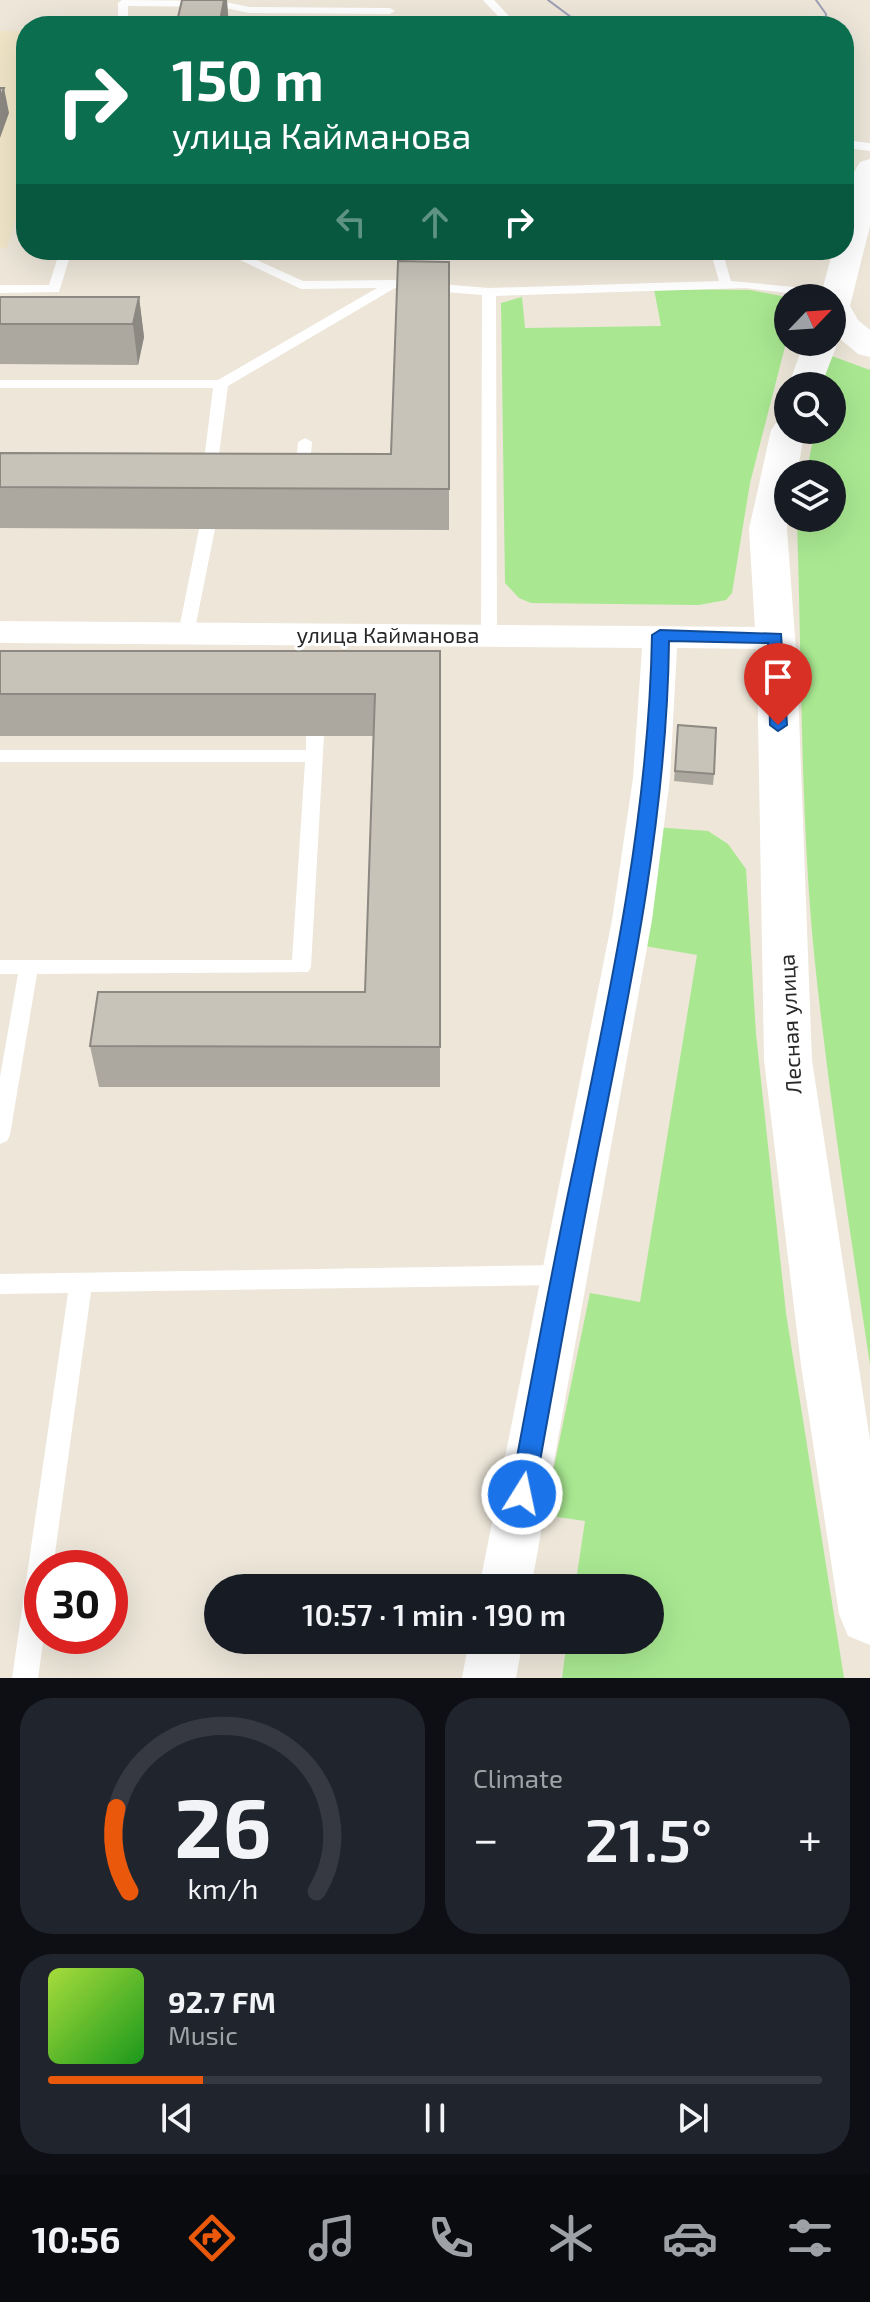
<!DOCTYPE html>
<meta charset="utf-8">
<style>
:root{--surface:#171b24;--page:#20242c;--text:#f1f3f6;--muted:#9ea1a6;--line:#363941;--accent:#ea580c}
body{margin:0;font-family:"Exo 2",sans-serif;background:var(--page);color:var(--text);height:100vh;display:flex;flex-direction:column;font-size:30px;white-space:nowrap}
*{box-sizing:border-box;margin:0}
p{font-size:26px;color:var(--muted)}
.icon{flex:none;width:44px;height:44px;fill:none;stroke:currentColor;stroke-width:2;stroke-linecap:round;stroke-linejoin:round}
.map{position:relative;height:1678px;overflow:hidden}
.panel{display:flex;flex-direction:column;gap:20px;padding:20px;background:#0d0f14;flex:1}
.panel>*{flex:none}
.banner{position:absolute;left:16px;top:16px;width:838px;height:244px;border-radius:32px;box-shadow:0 8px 32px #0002;background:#0b6e4f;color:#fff;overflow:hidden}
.needle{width:52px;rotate:65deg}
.fabs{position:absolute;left:774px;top:284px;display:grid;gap:16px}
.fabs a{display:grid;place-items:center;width:72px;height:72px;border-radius:50%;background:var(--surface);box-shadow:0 8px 32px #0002;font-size:40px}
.speed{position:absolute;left:24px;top:1550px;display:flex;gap:16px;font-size:40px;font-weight:700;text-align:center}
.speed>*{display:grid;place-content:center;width:104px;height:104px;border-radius:50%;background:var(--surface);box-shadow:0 8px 32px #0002;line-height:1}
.speed .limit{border:12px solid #d22;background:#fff;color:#111}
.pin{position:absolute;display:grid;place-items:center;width:68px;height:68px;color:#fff;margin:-82px -34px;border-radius:50% 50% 50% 0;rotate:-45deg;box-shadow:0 0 8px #0007}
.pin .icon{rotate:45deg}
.me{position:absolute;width:88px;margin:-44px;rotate:10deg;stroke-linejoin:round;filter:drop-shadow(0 0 6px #0008)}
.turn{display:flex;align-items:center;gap:28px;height:168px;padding:0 24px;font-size:36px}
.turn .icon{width:104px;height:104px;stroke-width:2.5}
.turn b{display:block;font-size:56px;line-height:68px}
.lanes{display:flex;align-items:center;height:76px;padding:0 24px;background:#0003;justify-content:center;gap:40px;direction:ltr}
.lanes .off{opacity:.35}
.big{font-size:60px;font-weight:600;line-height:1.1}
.panel .widget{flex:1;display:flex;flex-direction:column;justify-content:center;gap:12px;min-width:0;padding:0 28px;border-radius:32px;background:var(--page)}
.panel .dial{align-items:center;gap:0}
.dial svg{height:208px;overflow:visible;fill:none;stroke:var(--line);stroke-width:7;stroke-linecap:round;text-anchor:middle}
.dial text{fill:var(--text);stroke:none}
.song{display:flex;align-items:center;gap:24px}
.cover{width:96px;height:96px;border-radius:12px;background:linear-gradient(135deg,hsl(80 70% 55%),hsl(120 70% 35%))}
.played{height:8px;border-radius:4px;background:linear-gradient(90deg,var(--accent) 20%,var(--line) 20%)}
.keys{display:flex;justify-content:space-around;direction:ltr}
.heat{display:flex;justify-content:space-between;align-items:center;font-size:44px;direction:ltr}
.panel .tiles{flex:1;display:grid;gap:20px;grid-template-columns:1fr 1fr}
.widget:last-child{grid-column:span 2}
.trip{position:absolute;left:204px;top:1574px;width:460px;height:80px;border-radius:40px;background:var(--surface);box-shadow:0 8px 32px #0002;font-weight:600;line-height:80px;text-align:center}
.tab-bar{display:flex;height:128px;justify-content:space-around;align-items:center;background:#090b0e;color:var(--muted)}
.tab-bar .icon{width:56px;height:56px}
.tab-bar .active{color:var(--accent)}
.tab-bar b{font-size:36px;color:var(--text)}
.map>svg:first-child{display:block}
</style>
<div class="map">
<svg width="870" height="1678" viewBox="0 0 870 1678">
<rect width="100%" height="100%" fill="#ede6d9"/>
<polygon fill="#f0e5c7" points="0,31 26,31 26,187 7,248 0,248"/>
<g fill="#a9e891">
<polygon points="654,289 750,290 792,298 788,298 788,335 750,483 732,593 726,600 699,605 531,603 519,598 505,583 501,303 522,297 525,328 661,326"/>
<path d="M829 355 870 370V1365C850 1231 829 1097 815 963 800 816 802 668 797 521V518H832V474H806L815 430H832V386H823Z"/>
<polygon points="654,827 708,831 728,844 746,869 756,1034 786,1313 844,1678 562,1678 567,1640 650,1640 650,1588 575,1588 585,1521 544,1515 590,1293 640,1302 697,955 645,946"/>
</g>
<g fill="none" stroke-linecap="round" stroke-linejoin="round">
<g fill="#fff" fill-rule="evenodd">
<polygon points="122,0 221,1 249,7 390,8 395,11 390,14 249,13 221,7 128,6 128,26 118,26 118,3"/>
<polygon points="483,0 494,0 518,26 507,26"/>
<polygon points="844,140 870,143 870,151 844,148"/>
<polygon points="60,250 72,250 59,292 0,293 0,285 49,285"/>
<polygon points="219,250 235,250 303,281 392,280 489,288 719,281 710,250 722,250 731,281 837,291 844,295 837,299 746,288 496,296 497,636 489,641 481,636 482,295 395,288 228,386 216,477 209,481 202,477 213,388 0,388 0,380 218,380 377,288 301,289"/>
<polygon points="305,438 312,442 309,475 302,479 295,475 298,442"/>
<polygon points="207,524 215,529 194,634 186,639 178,634 199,529"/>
<polygon points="315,730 324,736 311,967 308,972 37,974 10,1135 7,1141 0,1144 0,1077 18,974 0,974 0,960 292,960 305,762 0,762 0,750 306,750 306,736"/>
<polygon points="562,1265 570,1268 573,1275 570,1282 562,1285 91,1292 53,1568 42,1568 44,1636 38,1678 12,1678 68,1293 0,1294 0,1274"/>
</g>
<g fill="#fff" fill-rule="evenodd">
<polygon points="0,621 776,627 788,630 793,638 788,646 776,649 677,648 670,778 652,920 531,1588 479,1588 612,920 633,778 642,648 0,643"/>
<polygon points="469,1640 523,1640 516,1678 462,1678"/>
</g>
<g fill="#fff" fill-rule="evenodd">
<path d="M870 159V226L850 306 858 320 870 330V357L858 354 833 333 832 298H820L833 250H844C844 221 843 186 860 162Z"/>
<polygon points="833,335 838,342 821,386 788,387 804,342 832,342"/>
<polygon points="788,420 788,430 805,430 797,474 788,474 787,529 797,663 812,1060 870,1440 870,1645 848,1636 839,1614 801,1365 764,1060 757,663 749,529 771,430 776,423"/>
</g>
<g stroke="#9c9eb5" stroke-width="2">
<polyline points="548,0 583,26"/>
<polyline points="816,0 826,14 825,26"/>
</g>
</g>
<g fill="#aca89f">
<polygon points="449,262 449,530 0,528 0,487 391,454"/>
<polygon points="0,297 139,297 144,337 138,365 0,364"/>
<polygon points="0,651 440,651 440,1087 99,1087 90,1046 365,992 373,736 0,736"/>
<polygon points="678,725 714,774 713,785 674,781"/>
</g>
<g fill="#8c8882">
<polygon points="224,0 227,0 229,26 219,26"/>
<polygon points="4,88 9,113 0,138 0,99"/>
<polygon points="139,297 144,337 138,365 133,324"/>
</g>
<g fill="#c8c3b9" stroke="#8c8882" stroke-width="2">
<polygon points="182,0 224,0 219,26 176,26"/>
<polygon points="0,88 4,88 0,99"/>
<polygon points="398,261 449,262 449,489 0,487 0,453 391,454"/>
<polygon points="0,297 139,297 133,324 0,324"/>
<polygon points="0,651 440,651 440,1047 90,1046 98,992 365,992 375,694 0,694"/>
<polygon points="678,725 716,728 714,774 675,771"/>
</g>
<path fill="#1a73e8" stroke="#114b97" stroke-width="2" d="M660 630 781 634 787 725 778 731 770 725 768 643 669 641C667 812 632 982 598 1149 575 1264 555 1379 534 1494L531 1502 522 1506 514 1502 510 1494C531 1383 551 1272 575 1161 611 988 649 813 652 635Z"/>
<g text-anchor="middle" stroke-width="6" stroke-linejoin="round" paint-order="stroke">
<g font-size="22" fill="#292929" stroke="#fff">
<text x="388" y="643">улица Кайманова</text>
<text transform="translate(790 1024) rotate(-93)" y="8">Лесная улица</text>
</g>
</g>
</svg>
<div class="fabs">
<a><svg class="needle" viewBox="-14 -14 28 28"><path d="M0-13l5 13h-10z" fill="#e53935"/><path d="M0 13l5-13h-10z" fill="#9ea1a6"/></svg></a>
<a><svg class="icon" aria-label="search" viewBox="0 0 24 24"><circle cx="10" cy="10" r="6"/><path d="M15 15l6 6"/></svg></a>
<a><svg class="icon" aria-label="layers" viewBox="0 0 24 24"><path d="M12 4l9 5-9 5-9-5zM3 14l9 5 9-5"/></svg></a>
</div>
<div class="speed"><div class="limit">30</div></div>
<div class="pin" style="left:778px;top:725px;background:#d93025"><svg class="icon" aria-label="arrive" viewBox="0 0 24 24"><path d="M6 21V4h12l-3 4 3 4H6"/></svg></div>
<svg class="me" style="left:522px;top:1494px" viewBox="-20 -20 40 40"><circle r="17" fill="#1a73e8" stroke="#fff" stroke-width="3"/><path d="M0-11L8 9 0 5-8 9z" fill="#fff"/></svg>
<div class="trip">10:57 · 1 min · 190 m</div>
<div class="banner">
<div class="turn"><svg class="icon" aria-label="right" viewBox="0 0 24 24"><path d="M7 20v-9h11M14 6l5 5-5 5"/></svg><div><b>150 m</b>улица Кайманова</div></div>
<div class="lanes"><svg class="icon off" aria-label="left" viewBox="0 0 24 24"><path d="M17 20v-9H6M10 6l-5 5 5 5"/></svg><svg class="icon off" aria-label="ahead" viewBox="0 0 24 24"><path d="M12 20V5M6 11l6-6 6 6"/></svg><svg class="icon" aria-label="right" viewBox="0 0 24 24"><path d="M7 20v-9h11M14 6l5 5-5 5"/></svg></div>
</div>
</div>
<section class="panel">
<div class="tiles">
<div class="widget dial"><svg viewBox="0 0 100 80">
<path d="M14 69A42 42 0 1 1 86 69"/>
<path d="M14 69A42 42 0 0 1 9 37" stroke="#ea580c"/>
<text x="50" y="56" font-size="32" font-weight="700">26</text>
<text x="50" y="72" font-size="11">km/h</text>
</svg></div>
<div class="widget"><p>Climate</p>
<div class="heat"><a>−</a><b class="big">21.5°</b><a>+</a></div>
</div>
<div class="widget">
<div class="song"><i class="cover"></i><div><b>92.7 FM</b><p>Music</p></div></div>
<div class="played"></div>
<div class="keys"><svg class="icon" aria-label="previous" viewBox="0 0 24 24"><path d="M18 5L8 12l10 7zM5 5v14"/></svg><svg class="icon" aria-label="pause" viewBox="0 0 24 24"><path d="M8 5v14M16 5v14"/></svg><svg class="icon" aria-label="next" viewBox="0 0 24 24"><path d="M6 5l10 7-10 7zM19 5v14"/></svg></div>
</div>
</div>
</section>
<nav class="tab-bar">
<b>10:56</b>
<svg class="icon active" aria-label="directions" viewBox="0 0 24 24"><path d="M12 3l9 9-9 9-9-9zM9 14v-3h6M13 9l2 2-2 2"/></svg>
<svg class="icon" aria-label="music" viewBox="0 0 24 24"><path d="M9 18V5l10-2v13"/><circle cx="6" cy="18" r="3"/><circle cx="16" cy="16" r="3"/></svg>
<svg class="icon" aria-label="phone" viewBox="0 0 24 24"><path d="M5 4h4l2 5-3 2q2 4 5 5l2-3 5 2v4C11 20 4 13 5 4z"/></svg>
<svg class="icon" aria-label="climate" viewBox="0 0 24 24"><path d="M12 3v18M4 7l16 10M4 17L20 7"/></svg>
<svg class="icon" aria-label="car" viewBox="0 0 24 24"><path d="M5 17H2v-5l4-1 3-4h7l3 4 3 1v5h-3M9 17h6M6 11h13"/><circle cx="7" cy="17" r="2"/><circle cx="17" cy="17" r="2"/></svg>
<svg class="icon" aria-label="filters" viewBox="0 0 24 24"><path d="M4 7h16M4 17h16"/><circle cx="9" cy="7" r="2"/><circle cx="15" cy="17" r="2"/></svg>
</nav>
